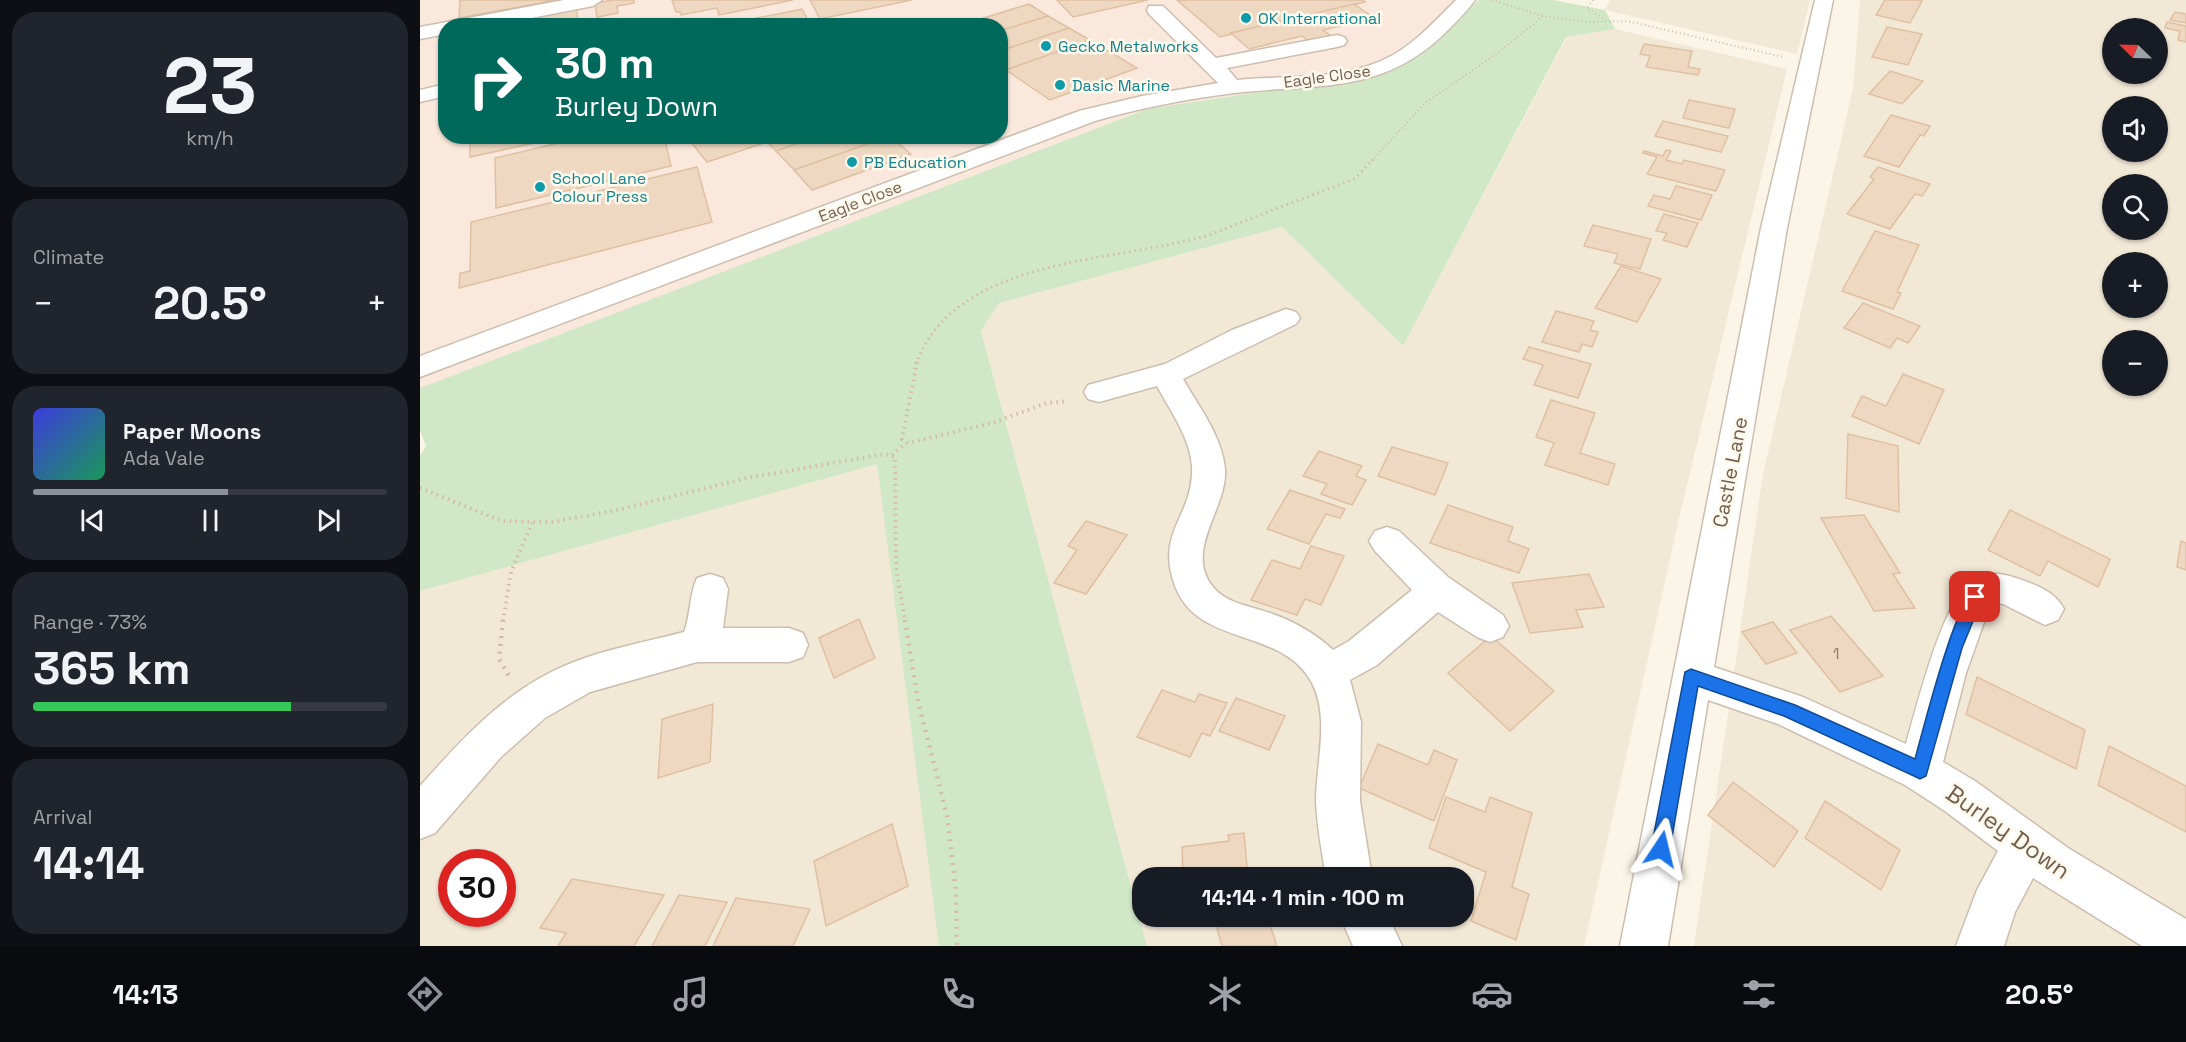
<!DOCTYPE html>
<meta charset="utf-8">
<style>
:root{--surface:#171b24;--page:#20242c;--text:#f1f3f6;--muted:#9ea1a6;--line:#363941;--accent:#8c9099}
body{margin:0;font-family:"Space Grotesk",sans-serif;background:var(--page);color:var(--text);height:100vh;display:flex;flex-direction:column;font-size:22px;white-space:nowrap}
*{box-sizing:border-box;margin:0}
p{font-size:20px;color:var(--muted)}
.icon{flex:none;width:33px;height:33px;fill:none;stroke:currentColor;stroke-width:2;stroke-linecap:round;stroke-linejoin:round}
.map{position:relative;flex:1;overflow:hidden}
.drawer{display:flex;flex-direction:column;gap:12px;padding:12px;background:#0d0f14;width:420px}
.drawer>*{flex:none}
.top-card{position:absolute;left:18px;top:18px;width:570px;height:126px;border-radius:24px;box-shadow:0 2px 4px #0004;background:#00695c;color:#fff;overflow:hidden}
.needle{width:39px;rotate:293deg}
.fabs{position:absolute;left:1682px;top:18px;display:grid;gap:12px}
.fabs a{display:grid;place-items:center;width:66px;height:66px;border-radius:50%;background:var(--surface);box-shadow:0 2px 4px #0004;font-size:30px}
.speed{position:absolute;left:18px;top:849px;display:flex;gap:12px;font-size:30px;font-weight:700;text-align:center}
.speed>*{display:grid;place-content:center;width:78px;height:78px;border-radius:50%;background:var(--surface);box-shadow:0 2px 4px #0004;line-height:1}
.speed .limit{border:9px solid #d22;background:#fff;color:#111}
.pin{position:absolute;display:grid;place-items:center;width:51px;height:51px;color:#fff;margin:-26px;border-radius:12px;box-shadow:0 3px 9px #0006}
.me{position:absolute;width:66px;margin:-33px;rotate:10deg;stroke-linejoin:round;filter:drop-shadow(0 0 4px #0008)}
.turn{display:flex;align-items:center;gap:21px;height:126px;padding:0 18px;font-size:27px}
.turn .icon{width:78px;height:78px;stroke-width:2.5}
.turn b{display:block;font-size:42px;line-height:51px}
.big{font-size:45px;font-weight:700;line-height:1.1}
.drawer .card{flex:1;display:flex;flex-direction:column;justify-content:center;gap:9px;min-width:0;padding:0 21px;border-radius:24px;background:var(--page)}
.drawer .dial{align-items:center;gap:0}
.dial b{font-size:78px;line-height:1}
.song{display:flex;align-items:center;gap:18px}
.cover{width:72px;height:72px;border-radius:9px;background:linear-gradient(135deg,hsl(240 70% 55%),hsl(150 70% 35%))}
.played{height:6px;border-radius:3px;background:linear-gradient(90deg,var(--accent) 55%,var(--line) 55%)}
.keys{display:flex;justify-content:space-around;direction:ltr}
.heat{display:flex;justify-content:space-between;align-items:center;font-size:33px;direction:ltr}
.charge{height:9px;border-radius:4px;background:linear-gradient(90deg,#34c759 73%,var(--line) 0)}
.trip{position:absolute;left:712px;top:867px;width:342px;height:60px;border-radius:24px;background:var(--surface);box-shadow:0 2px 4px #0004;font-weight:700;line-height:60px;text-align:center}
.tab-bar{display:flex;height:96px;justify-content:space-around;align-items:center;background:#090b0e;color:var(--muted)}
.tab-bar .icon{width:42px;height:42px}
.tab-bar .selected{color:var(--accent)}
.tab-bar b{font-size:27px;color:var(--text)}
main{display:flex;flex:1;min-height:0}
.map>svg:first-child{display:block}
</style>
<main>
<section class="drawer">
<div class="card dial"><b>23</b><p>km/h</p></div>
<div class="card"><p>Climate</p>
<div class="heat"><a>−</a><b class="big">20.5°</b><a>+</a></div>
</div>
<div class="card">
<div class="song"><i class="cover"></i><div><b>Paper Moons</b><p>Ada Vale</p></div></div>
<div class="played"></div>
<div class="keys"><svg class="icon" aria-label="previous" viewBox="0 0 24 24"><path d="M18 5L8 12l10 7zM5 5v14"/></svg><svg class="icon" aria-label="pause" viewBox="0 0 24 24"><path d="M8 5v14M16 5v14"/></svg><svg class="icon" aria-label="next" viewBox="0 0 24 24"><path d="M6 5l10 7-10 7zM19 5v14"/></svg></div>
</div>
<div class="card"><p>Range · 73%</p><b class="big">365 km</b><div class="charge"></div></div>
<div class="card"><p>Arrival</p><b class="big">14:14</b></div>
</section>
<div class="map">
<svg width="1766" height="946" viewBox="0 0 1766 946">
<rect width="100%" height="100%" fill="#fbf5e7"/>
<g fill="#f2e8d6" fill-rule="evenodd">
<polygon points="1190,0 1390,0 1377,54 1185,10"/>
<path d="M1440 0H1766V946H1274L1343 474 1433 89ZM1692 28H1737V74H1692ZM1692 106H1737V152H1692ZM1692 184H1737V230H1692ZM1692 262H1737V308H1692ZM1692 340H1737V386H1692Z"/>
<path d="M1195 29 1367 69 1258 523 1164 946H727L561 331 579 303 862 227 983 346 1147 37ZM723 878H1044V916H723Z"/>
<path d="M457 463 521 946H0V591ZM32 862H82V914H32Z"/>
</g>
<path fill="#fae8dc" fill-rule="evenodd" d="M0 0H1059L995 57 959 74 727 109 0 388ZM26 26H580V136H26Z"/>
<polygon fill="#d1e8c7" points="1059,0 1133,0 1185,10 1195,29 1146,37 983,346 862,227 579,303 561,331 727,946 519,946 457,464 0,591 0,456 6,446 0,430 0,388 727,109 954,75 995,57"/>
<g fill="#eed8c1" stroke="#e0c0a2" stroke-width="1.5">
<polygon points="40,0 136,0 39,18"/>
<polygon points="193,0 214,0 214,3 197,6 198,13 177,17 175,3"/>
<polygon points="252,0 373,0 299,15 297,8 261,15 260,12 256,12"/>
<polygon points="390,0 492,0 400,19"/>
<polygon points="637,0 728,0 653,17"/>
<polygon points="757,0 942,0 945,2 800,37"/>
<polygon points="1465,0 1498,0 1502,1 1490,23 1456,15"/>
<polygon points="609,4 628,16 580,31 580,26 538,26"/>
<polygon points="934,4 954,18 903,30 911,36 890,42 882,36 829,49 811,33"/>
<polygon points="156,8 159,26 62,26"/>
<polygon points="382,9 391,26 302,25"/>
<polygon points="1755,12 1766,14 1766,23 1750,20"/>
<polygon points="628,16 649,28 580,51 580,31"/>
<polygon points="1747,22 1766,26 1766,42 1758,40 1760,31 1745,28"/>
<polygon points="1467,27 1502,34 1488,65 1452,57"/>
<polygon points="649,28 670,40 586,70 580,66 580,51"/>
<polygon points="670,40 717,68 630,100 586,70"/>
<polygon points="1224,44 1272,51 1268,67 1280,69 1278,75 1226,67 1230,56 1220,54"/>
<polygon points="1470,71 1503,81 1482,104 1449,94"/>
<polygon points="1269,100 1315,109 1309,128 1263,118"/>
<polygon points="1471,115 1510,126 1504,136 1500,135 1479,167 1444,156"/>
<polygon points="1243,121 1308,136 1301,152 1235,136"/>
<polygon points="50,136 114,136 115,143 50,157"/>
<polygon points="168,136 244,136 251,166 76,208 75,158"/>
<polygon points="266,136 341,136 347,142 287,162"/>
<polygon points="341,136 399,136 356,151"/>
<polygon points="399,136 470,136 374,170 356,151"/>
<polygon points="470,136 491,154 392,190 374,170"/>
<polygon points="1246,150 1251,151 1246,160 1262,164 1264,160 1305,170 1296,191 1227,174 1237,157 1223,153 1224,151 1243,156"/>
<polygon points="277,167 292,222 39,288 40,273 50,271 51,222"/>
<polygon points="1458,167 1510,184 1502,196 1495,194 1470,229 1427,214 1454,179 1450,177"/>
<polygon points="1256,186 1292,195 1281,220 1228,206 1234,195 1250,199"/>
<polygon points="1244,214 1278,223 1267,247 1243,240 1247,233 1236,231"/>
<polygon points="1173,225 1231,239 1220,269 1194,263 1198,254 1164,246"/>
<polygon points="1455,231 1499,245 1477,292 1481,293 1473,309 1422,291"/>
<polygon points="1201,266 1241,279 1217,322 1175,308"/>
<polygon points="1443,303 1500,326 1488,343 1477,338 1470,348 1424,328"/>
<polygon points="1136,311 1174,321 1170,330 1178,332 1172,347 1162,344 1159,352 1122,342"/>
<polygon points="1109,347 1171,364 1158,398 1114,385 1123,365 1103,359"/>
<polygon points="1483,374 1524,390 1499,444 1432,416 1442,396 1466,406"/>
<polygon points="1131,400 1175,413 1160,453 1195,464 1188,485 1125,465 1134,443 1116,437"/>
<polygon points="1428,434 1478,446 1479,512 1426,498"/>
<polygon points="972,447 1028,463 1015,495 958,476"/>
<polygon points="899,451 942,466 936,476 946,480 932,505 901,494 907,484 883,476"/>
<polygon points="870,490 925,509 920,518 906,514 889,544 847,529"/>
<polygon points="1028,505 1093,527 1088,541 1109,549 1099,573 1010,543"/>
<polygon points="1590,510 1690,559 1678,587 1628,561 1620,576 1568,550"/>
<polygon points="1444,515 1480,573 1473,574 1495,608 1454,611 1401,518"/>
<polygon points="666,521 707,535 666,594 634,583 657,550 648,546"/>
<polygon points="1761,541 1766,543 1766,570 1757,567"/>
<polygon points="891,546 924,556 901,605 885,599 877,615 831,600 852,560 880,569"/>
<polygon points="1169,574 1184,607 1156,610 1163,627 1110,633 1092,583"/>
<polygon points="1411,616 1463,676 1420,692 1370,630"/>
<polygon points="439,619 455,658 414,678 399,638"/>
<polygon points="1353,622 1377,653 1346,664 1322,632"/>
<polygon points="1071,636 1134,691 1090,731 1028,673"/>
<polygon points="1557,677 1665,730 1656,769 1546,714"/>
<polygon points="742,690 775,702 779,694 807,703 790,736 782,733 770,757 717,737"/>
<polygon points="816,698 865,716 849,750 799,731"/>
<polygon points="293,704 290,762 238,778 242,719"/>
<polygon points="958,744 1008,765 1014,750 1037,760 1014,821 939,788"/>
<polygon points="1689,746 1766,786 1766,832 1678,785"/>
<polygon points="1313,782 1378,831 1354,867 1288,815"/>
<polygon points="1026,797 1065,812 1070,797 1112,813 1092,887 1109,894 1096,940 1051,921 1066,872 1009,848"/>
<polygon points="1405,801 1480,850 1461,890 1385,838"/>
<polygon points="472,824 488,886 406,926 394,861"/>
<polygon points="824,833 828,878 763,878 762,847 809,841 808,835"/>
<polygon points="152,879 244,895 214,946 138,946 146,933 120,928"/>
<polygon points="259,895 307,902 285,946 232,946"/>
<polygon points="316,898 390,909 373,946 293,946"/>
<polygon points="805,916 847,916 857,946 802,946 795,921"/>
</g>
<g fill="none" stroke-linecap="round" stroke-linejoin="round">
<g stroke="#ccbeae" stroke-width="3">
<g id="minor">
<polygon points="144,0 182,0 173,6 70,26 26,26 26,34 0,39 0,27"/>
<path d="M1036 0H1055C1048 10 1039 19 1031 27 965 96 900 83 814 93 767 99 720 108 675 121L0 377V356L659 111 722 96 798 83 729 14 727 10 729 6H743L796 58 917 35 924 37 927 41 924 45 917 47 807 68 817 80C868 75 927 81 973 55 997 41 1016 20 1036 0Z"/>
<path d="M1395 0H1413L1367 228 1294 667 1383 697 1486 744C1496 709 1523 599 1552 580 1565 571 1581 573 1596 578 1614 584 1635 591 1644 609L1638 620 1625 625 1583 604 1575 603 1568 611 1546 673 1523 762 1555 781 1648 848 1766 919V946H1722L1613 878 1595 912 1584 946H1536L1557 890 1578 851 1525 811 1485 785 1358 724 1288 700 1248 946H1200L1341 228Z"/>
<polygon points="26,84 26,96 0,102 0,90"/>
<path d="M866 309 876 312 880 318 876 324 763 379C779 407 802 436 805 469 808 508 763 550 793 587 807 604 831 606 850 613 873 621 895 633 913 650L929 641 992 590 955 551 949 541 955 531 967 527 979 531 1028 577 1083 615 1089 626 1083 637 1070 642 1057 637 1018 612 957 665 930 680 941 722 940 801 952 878H906C902 852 897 826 896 801 896 764 910 717 892 683 861 625 776 649 754 583 737 533 770 518 772 474 774 443 751 412 737 386L679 402 668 399 664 392 668 385 745 364 812 330Z"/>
<path d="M290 574 303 578 308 589 303 628H369L383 633 388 645 383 657 369 662H277L170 692 125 718 81 757 15 833 0 839V786C43 738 87 689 149 664 185 649 226 642 264 632 271 614 269 595 277 578Z"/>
<polygon points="920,916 968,916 982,946 933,946"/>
</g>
</g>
<g stroke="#d3bba4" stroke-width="2" stroke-dasharray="1 3" stroke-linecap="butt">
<polyline points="1072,0 1123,16 1170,22 1207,21 1363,57"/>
<polyline points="1173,0 1167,8 1186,20"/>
<polyline points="952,161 1005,103 1079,52 1123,16"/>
</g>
<path stroke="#d3bba4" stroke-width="3" stroke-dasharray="1.5 4" stroke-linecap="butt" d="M496 364C534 259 688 262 778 238 796 234 813 225 830 219 865 205 901 192 936 178L953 159"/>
<g stroke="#d3bba4" stroke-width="4" stroke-dasharray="1.5 4.5" stroke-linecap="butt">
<polyline points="497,362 482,439 488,443 572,423 627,403 648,401"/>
<polyline points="472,455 486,443"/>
<polyline points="0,488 82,521 132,522 193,511 327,478 464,454 475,457 476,567 485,621"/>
<polyline points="83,621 91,572 112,523"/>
</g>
<g stroke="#d3bba4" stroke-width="4.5" stroke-dasharray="2 6" stroke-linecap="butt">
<polyline points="83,620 79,659 89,676"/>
<polyline points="485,620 498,701 527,816 536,892 537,946"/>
</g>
<use href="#minor" fill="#fff" fill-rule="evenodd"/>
</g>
<path fill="#1a73e8" stroke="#114b97" stroke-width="1.5" d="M1555 591 1563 597 1542 648 1506 776 1500 779 1494 776 1364 716 1278 686 1250 849 1247 856 1241 859 1234 856 1231 849 1265 672 1271 669 1375 705 1495 759C1502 734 1536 597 1555 591Z"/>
<g fill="#0f9aa8" stroke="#fef9ed" stroke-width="2">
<circle cx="826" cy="18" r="6"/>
<circle cx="626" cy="46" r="6"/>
<circle cx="640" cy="85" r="6"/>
<circle cx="432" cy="162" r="6"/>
<circle cx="120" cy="187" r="6"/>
</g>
<g text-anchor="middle" stroke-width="5" stroke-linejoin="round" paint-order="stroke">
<g font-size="16" fill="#0d838f" stroke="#fef9ed" text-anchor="start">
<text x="838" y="24">OK International</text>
<text x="638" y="52">Gecko Metalworks</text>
<text x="652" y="91">Dasic Marine</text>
<text x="444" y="168">PB Education</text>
<text x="132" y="184">School Lane<tspan x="132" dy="18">Colour Press</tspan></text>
</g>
<g font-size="16" fill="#735f4d" stroke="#fef9ed">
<text transform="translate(907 76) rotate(-8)" y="6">Eagle Close</text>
<text transform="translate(440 201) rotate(-21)" y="6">Eagle Close</text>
</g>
<g font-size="16" fill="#927d6a">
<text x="1416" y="659">1</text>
</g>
<g font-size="20" fill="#735f4d" stroke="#fef9ed">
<text transform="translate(1310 472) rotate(-79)" y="7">Castle Lane</text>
</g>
<g font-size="24" fill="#735f4d" stroke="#fef9ed">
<text transform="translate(1588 832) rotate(35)" y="8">Burley Down</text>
</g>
</g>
</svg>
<div class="fabs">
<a><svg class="needle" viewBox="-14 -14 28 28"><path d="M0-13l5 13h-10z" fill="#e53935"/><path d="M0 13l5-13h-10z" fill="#9ea1a6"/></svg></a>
<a><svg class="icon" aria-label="sound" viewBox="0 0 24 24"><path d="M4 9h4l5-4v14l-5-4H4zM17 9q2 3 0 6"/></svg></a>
<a><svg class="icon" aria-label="search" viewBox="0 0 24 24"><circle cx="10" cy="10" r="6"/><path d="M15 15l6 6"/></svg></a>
<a>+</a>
<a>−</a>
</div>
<div class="speed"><div class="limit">30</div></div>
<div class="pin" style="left:1555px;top:597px;background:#d93025"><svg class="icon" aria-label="arrive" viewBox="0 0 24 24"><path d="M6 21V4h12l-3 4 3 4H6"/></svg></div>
<svg class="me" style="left:1241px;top:849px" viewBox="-20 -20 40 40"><path d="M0-17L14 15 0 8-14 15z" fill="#1a73e8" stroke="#fff" stroke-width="4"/></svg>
<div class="trip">14:14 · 1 min · 100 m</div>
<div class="top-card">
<div class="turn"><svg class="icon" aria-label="right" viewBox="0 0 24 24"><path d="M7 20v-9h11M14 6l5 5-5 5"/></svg><div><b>30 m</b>Burley Down</div></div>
</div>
</div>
</main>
<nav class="tab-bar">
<b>14:13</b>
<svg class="icon selected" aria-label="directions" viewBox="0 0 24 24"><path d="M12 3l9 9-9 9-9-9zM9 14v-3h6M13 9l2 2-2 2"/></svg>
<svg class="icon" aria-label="music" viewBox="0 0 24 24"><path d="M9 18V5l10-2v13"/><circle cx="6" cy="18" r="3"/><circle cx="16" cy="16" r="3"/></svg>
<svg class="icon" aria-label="phone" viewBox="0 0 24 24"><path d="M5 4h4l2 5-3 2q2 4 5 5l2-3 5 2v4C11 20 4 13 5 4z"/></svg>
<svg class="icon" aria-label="climate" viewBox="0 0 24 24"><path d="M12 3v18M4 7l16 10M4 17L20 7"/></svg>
<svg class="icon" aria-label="car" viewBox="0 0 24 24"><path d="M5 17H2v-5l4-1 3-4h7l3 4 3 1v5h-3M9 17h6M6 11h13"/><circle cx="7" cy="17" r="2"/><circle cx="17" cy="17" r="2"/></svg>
<svg class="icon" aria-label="filters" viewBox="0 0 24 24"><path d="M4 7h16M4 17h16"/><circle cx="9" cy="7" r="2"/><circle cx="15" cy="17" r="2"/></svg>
<b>20.5°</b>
</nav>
